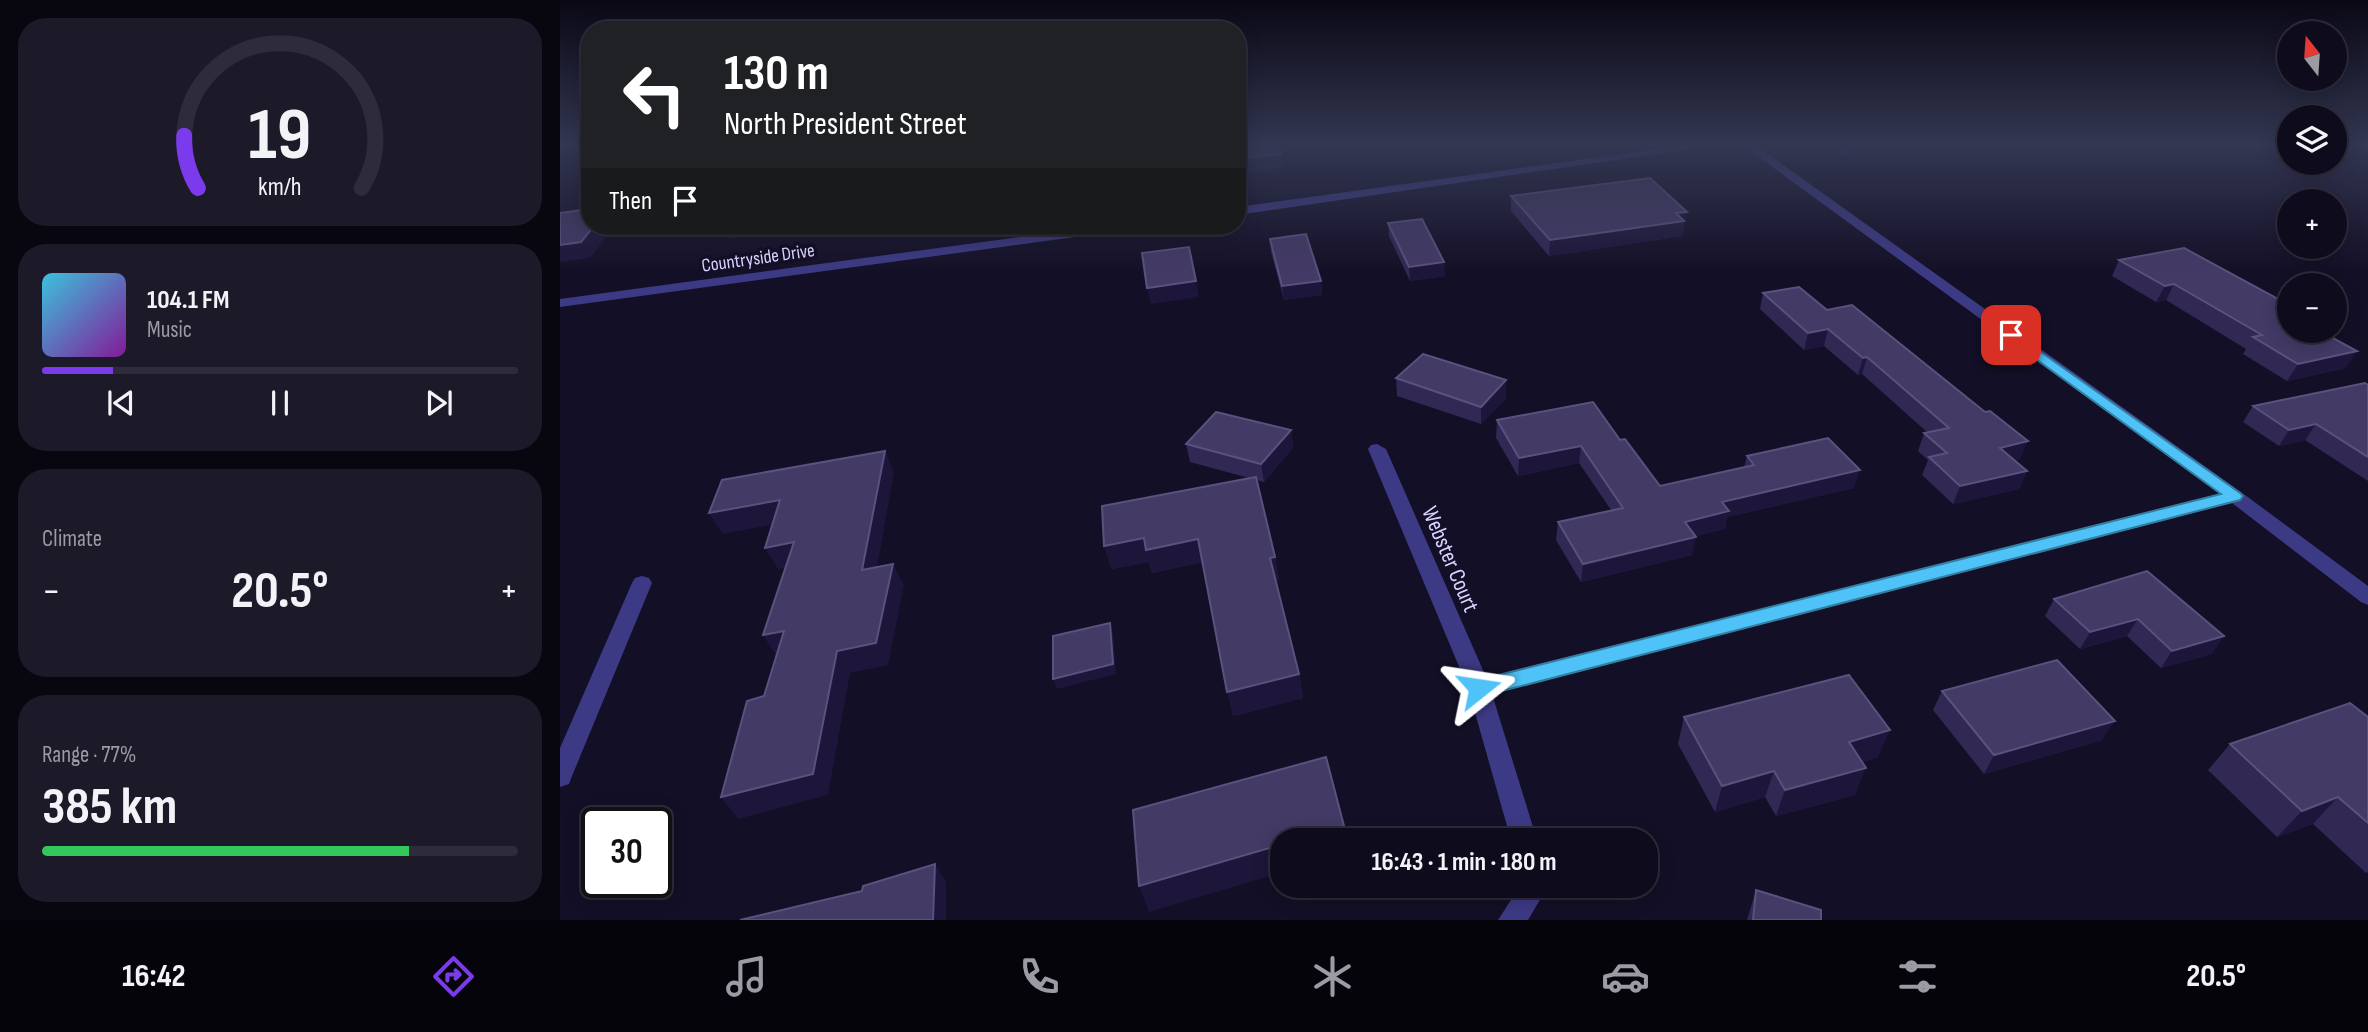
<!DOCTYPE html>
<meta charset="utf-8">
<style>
:root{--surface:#0e0b1c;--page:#1c1929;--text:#f1f3f6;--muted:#9b9ba3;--line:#2e2b3b;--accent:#7c3aed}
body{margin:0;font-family:"Sofia Sans Condensed",sans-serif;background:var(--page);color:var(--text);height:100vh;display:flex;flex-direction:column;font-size:26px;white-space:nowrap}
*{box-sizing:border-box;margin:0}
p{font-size:23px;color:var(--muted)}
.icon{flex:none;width:38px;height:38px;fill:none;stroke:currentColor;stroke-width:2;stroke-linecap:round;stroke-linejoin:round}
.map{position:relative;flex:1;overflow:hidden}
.details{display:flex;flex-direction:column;gap:18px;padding:18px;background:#08060f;width:560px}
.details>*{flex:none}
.top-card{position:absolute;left:21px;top:21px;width:665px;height:214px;border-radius:28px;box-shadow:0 4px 18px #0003,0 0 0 2px var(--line);background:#202124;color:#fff;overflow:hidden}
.needle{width:46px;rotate:343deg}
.fabs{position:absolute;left:1717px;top:21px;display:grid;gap:14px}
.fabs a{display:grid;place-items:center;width:70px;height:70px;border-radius:50%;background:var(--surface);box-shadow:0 4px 18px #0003,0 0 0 2px var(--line);font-size:35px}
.speed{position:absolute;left:21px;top:807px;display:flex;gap:14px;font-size:35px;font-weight:700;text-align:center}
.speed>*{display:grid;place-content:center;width:91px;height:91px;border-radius:50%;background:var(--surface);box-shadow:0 4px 18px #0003,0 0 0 2px var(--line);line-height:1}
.speed .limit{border:4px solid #111;border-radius:10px;background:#fff;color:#111}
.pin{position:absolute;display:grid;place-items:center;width:60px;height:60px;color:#fff;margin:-30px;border-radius:14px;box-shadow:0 4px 10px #0006}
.me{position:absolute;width:77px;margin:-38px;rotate:75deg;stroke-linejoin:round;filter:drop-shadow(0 0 5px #0008)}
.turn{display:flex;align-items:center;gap:24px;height:147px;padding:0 28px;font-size:32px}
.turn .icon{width:91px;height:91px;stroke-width:2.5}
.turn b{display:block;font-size:49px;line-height:60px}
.then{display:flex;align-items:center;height:66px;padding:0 28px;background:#0003;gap:14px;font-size:26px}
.big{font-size:52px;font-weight:700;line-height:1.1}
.details .card{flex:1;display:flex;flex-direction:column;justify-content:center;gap:10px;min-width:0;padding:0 24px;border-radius:28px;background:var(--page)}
.details .dial{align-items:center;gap:0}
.dial svg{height:182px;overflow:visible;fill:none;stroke:var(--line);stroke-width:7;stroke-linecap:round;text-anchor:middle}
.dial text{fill:var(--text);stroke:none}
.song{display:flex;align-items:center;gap:21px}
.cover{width:84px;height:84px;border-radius:10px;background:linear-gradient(135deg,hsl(190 70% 55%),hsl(290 70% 35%))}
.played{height:7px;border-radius:4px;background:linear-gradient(90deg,var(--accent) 15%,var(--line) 15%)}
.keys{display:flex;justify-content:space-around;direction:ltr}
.heat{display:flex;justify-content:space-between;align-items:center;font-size:38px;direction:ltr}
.charge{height:10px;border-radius:5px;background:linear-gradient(90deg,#34c759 77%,var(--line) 0)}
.trip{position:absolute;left:710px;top:828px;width:388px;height:70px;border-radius:28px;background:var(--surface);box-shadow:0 4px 18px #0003,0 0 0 2px var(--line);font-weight:700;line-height:70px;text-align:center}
.tabs{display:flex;height:112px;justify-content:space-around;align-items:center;background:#06040b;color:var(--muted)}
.tabs .icon{width:49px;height:49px}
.tabs .active{color:var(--accent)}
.tabs b{font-size:32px;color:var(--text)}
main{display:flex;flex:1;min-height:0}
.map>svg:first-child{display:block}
</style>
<main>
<section class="details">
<div class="card dial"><svg viewBox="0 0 100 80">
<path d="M14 69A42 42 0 1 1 86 69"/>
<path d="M14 69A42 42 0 0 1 8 46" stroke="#7c3aed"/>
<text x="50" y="56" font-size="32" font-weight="700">19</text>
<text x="50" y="72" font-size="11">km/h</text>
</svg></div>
<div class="card">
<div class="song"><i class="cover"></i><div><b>104.1 FM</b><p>Music</p></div></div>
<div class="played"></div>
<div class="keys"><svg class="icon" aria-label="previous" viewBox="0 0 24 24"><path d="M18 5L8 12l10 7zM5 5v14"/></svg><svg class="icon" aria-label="pause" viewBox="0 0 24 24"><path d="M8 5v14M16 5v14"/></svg><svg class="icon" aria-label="next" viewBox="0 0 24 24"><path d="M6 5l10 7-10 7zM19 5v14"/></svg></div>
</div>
<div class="card"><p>Climate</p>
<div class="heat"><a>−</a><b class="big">20.5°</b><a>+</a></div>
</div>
<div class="card"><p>Range · 77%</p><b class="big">385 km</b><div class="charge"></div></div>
</section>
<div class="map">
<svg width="1808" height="920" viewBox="0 0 1808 920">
<rect width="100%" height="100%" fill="#130f26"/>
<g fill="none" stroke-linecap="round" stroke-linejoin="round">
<g fill="#3d3a85" fill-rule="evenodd">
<polygon points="1134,144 1166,144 677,215 677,207"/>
<polygon points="1181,144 1194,144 1681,492 1808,586 1808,605 1801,602 1672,503 932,694 977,840 951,840 908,688 808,449 811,445 817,444 826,449 926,677 1660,494"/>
<polygon points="541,226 573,226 567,230 0,307 0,299"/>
<polygon points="82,576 89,578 92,583 12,776 9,784 0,787 0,748 72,583 75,578"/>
<polygon points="960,886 988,886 968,920 938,920"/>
</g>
</g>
<g fill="#312854">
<polygon points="808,144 908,144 908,145 862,151 860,148 814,153"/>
<polygon points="1268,144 1348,144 1347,149 1287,157"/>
<polygon points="951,196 1124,227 1122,236 989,256 951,211"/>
<polygon points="828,223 885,276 850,281 829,236"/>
<polygon points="710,239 761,281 762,295 724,300 711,252"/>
<polygon points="1559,260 1764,333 1786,368 1727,381 1683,354 1686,349 1606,300 1596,302 1552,276"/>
<polygon points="1203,293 1267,310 1460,459 1454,460 1467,471 1459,489 1393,504 1362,475 1368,460 1358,451 1364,433 1368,433 1302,374 1298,375 1264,346 1244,350 1200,309"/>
<polygon points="836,378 946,380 946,398 921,424 837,396"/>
<polygon points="1808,385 1808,481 1745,440 1719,446 1683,422 1693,406"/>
<polygon points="937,420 1060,440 1100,486 1184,467 1187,456 1294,488 1167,517 1165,529 1135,536 1132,555 1021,582 996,540 998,522 1051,510 1019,463 958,476 936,438"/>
<polygon points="731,430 733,448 704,482 696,480 715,557 719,580 715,581 739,674 743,698 673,716 643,562 592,573 589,562 551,569 689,478 630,462 626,444"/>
<polygon points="1587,571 1652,654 1601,668 1567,636 1520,649 1485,616 1494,599"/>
<polygon points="1382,691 1542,740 1424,774 1373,710"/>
<polygon points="1124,717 1318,757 1302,762 1295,795 1216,816 1205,797 1155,812 1118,744"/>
<polygon points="1808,717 1808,872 1806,873 1753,824 1717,837 1648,770 1670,744"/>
<polygon points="1196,890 1261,920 1187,920"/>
</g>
<g fill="#1d163a">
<polygon points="813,144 860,144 860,148 814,153"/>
<polygon points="862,144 908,144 908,145 862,151"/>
<polygon points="1290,144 1348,144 1347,149 1287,157"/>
<polygon points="722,154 723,168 677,174 677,159"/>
<polygon points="1127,212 1122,236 989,256 990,240"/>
<polygon points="34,226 55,226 30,258 0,262 0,245"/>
<polygon points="164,226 271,226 170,239"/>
<polygon points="884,262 885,276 850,281 849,267"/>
<polygon points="636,281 639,297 591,304 587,288"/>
<polygon points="761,281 762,295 724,300 722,286"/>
<polygon points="1614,284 1606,300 1596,302 1605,286"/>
<polygon points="1268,329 1264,346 1244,350 1248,333"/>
<polygon points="1797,351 1786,368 1727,381 1738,364"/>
<polygon points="1307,357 1302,374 1298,375 1303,358"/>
<polygon points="946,380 946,398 921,424 921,407"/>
<polygon points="1756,424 1745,440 1719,446 1729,430"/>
<polygon points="731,430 733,448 704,482 701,464"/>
<polygon points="1468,441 1460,459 1432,465 1440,448"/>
<polygon points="1021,446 1019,463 958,476 959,458"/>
<polygon points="325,451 334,472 313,591 302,570"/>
<polygon points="1300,470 1294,488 1167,517 1165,529 1121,540 1125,522 1162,502"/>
<polygon points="1467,471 1459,489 1393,504 1400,486"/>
<polygon points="220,500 232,521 163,534 149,513"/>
<polygon points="1136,537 1132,555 1021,582 1023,564"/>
<polygon points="584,538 638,539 644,562 592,573 589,562 551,569 544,546"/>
<polygon points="234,542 247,564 218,569 205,548"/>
<polygon points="715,557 719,580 714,581 710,558"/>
<polygon points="333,564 344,585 328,665 290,673 268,795 178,819 161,797"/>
<polygon points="1578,619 1567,636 1520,649 1530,632"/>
<polygon points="550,623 553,632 556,674 497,689 493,679"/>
<polygon points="224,631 217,657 203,635"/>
<polygon points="1664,636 1652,654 1601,668 1612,651"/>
<polygon points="739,674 743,698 673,716 667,692"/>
<polygon points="1555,721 1542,740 1424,774 1434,755"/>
<polygon points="1330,730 1318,757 1278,769 1289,742"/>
<polygon points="1306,768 1295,795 1216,816 1225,790"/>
<polygon points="1214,771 1205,797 1155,812 1162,786"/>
<polygon points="1778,797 1753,824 1717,837 1742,811"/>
<polygon points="784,826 786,840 736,840"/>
<polygon points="723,844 723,872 589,912 579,886"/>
<polygon points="375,864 386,882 386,920 373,920"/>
</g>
<g fill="#433a66" stroke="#5a527e" stroke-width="2">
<polygon points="677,144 717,144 722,154 677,159"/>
<polygon points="1090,178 1127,212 1116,213 1124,221 990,240 951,196"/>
<polygon points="30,209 30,226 34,226 21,242 0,245 0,213"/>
<polygon points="862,219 884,262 849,267 828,223"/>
<polygon points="746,234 761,281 722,286 710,239"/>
<polygon points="629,247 636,281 587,288 582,253"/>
<polygon points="1624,248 1729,305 1729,331 1760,331 1797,351 1738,364 1693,337 1702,335 1614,284 1605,286 1559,260"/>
<polygon points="1239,287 1267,310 1292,305 1425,412 1430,411 1468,441 1440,448 1467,471 1400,486 1369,457 1387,453 1364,433 1389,428 1307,357 1303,358 1268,329 1248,333 1203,293"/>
<polygon points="863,354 946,380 921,407 836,378"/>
<polygon points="1805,383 1808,385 1808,457 1756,424 1729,430 1693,406"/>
<polygon points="1033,402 1060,440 1065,439 1100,486 1194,465 1187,456 1268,438 1300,470 1162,502 1169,511 1125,522 1136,537 1023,564 998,522 1063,508 1021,446 959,458 937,420"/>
<polygon points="656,412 731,430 701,464 626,444"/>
<polygon points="325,451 302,570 333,564 316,643 277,651 253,774 161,797 187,701 204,696 224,631 203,635 234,542 205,548 220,500 149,513 162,480"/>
<polygon points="696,477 715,557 710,558 739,674 667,692 638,539 586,550 584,538 544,546 542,506"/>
<polygon points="1587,571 1664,636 1612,651 1578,619 1530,632 1494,599"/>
<polygon points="550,623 553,664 493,679 493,636"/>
<polygon points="1497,660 1555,721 1434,755 1382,691"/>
<polygon points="1289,675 1330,730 1289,742 1306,768 1225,790 1214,771 1162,786 1124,717"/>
<polygon points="1790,703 1808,717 1808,823 1778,797 1742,811 1670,744"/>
<polygon points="766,757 784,826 736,840 723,840 723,844 579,886 573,810"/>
<polygon points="375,864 373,920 180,920 302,891 303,886"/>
<polygon points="1196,890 1261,910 1261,920 1193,920"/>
</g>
<linearGradient id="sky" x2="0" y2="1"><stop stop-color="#0a0815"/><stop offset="0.53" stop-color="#333752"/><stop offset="1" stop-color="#333752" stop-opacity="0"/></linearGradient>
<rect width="1808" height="273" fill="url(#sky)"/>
<polygon fill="#4fc3f7" stroke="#337fa1" stroke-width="2" points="1451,331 1680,493 1683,496 1680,500 919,697 912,694 909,688 912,683 919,680 1661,494 1447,338 1445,335"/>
<g text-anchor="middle" stroke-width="7" stroke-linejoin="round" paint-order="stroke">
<g font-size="19" fill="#d9d4ff" stroke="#130f26">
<text transform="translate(198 257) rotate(-8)" y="7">Countryside Drive</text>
</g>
<g font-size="23" fill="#d9d4ff" stroke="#130f26">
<text transform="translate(891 559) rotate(67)" y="8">Webster Court</text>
</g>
</g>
</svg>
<div class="fabs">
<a><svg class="needle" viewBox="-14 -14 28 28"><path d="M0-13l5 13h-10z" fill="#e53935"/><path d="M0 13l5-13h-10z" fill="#9b9ba3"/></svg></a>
<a><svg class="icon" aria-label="layers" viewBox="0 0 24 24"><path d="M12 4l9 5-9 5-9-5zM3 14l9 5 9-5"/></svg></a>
<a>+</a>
<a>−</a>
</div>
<div class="speed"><div class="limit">30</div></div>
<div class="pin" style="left:1451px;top:335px;background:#d93025"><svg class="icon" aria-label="arrive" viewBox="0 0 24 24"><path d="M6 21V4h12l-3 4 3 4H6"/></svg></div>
<svg class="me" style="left:919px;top:688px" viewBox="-20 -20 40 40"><path d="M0-17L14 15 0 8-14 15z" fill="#4fc3f7" stroke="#fff" stroke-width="4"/></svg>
<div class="trip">16:43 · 1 min · 180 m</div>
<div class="top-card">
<div class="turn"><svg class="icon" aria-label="left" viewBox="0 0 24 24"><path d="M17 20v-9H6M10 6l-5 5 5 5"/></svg><div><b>130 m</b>North President Street</div></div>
<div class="then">Then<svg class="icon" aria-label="arrive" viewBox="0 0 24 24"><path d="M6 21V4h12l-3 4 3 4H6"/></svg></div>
</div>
</div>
</main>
<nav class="tabs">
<b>16:42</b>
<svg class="icon active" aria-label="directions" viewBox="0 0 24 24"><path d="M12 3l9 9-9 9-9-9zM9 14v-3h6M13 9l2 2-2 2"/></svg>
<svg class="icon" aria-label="music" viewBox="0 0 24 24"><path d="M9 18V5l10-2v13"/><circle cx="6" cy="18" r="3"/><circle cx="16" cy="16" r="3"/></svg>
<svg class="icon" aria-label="phone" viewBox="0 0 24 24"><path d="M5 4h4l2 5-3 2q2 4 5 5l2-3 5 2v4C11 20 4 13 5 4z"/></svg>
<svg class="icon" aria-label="climate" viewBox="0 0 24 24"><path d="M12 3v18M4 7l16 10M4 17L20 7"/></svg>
<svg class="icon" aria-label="car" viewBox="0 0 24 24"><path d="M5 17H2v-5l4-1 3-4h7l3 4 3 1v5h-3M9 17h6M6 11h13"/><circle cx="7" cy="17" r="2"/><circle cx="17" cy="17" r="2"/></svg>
<svg class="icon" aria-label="filters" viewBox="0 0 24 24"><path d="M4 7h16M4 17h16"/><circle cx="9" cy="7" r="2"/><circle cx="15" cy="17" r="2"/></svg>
<b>20.5°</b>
</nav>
